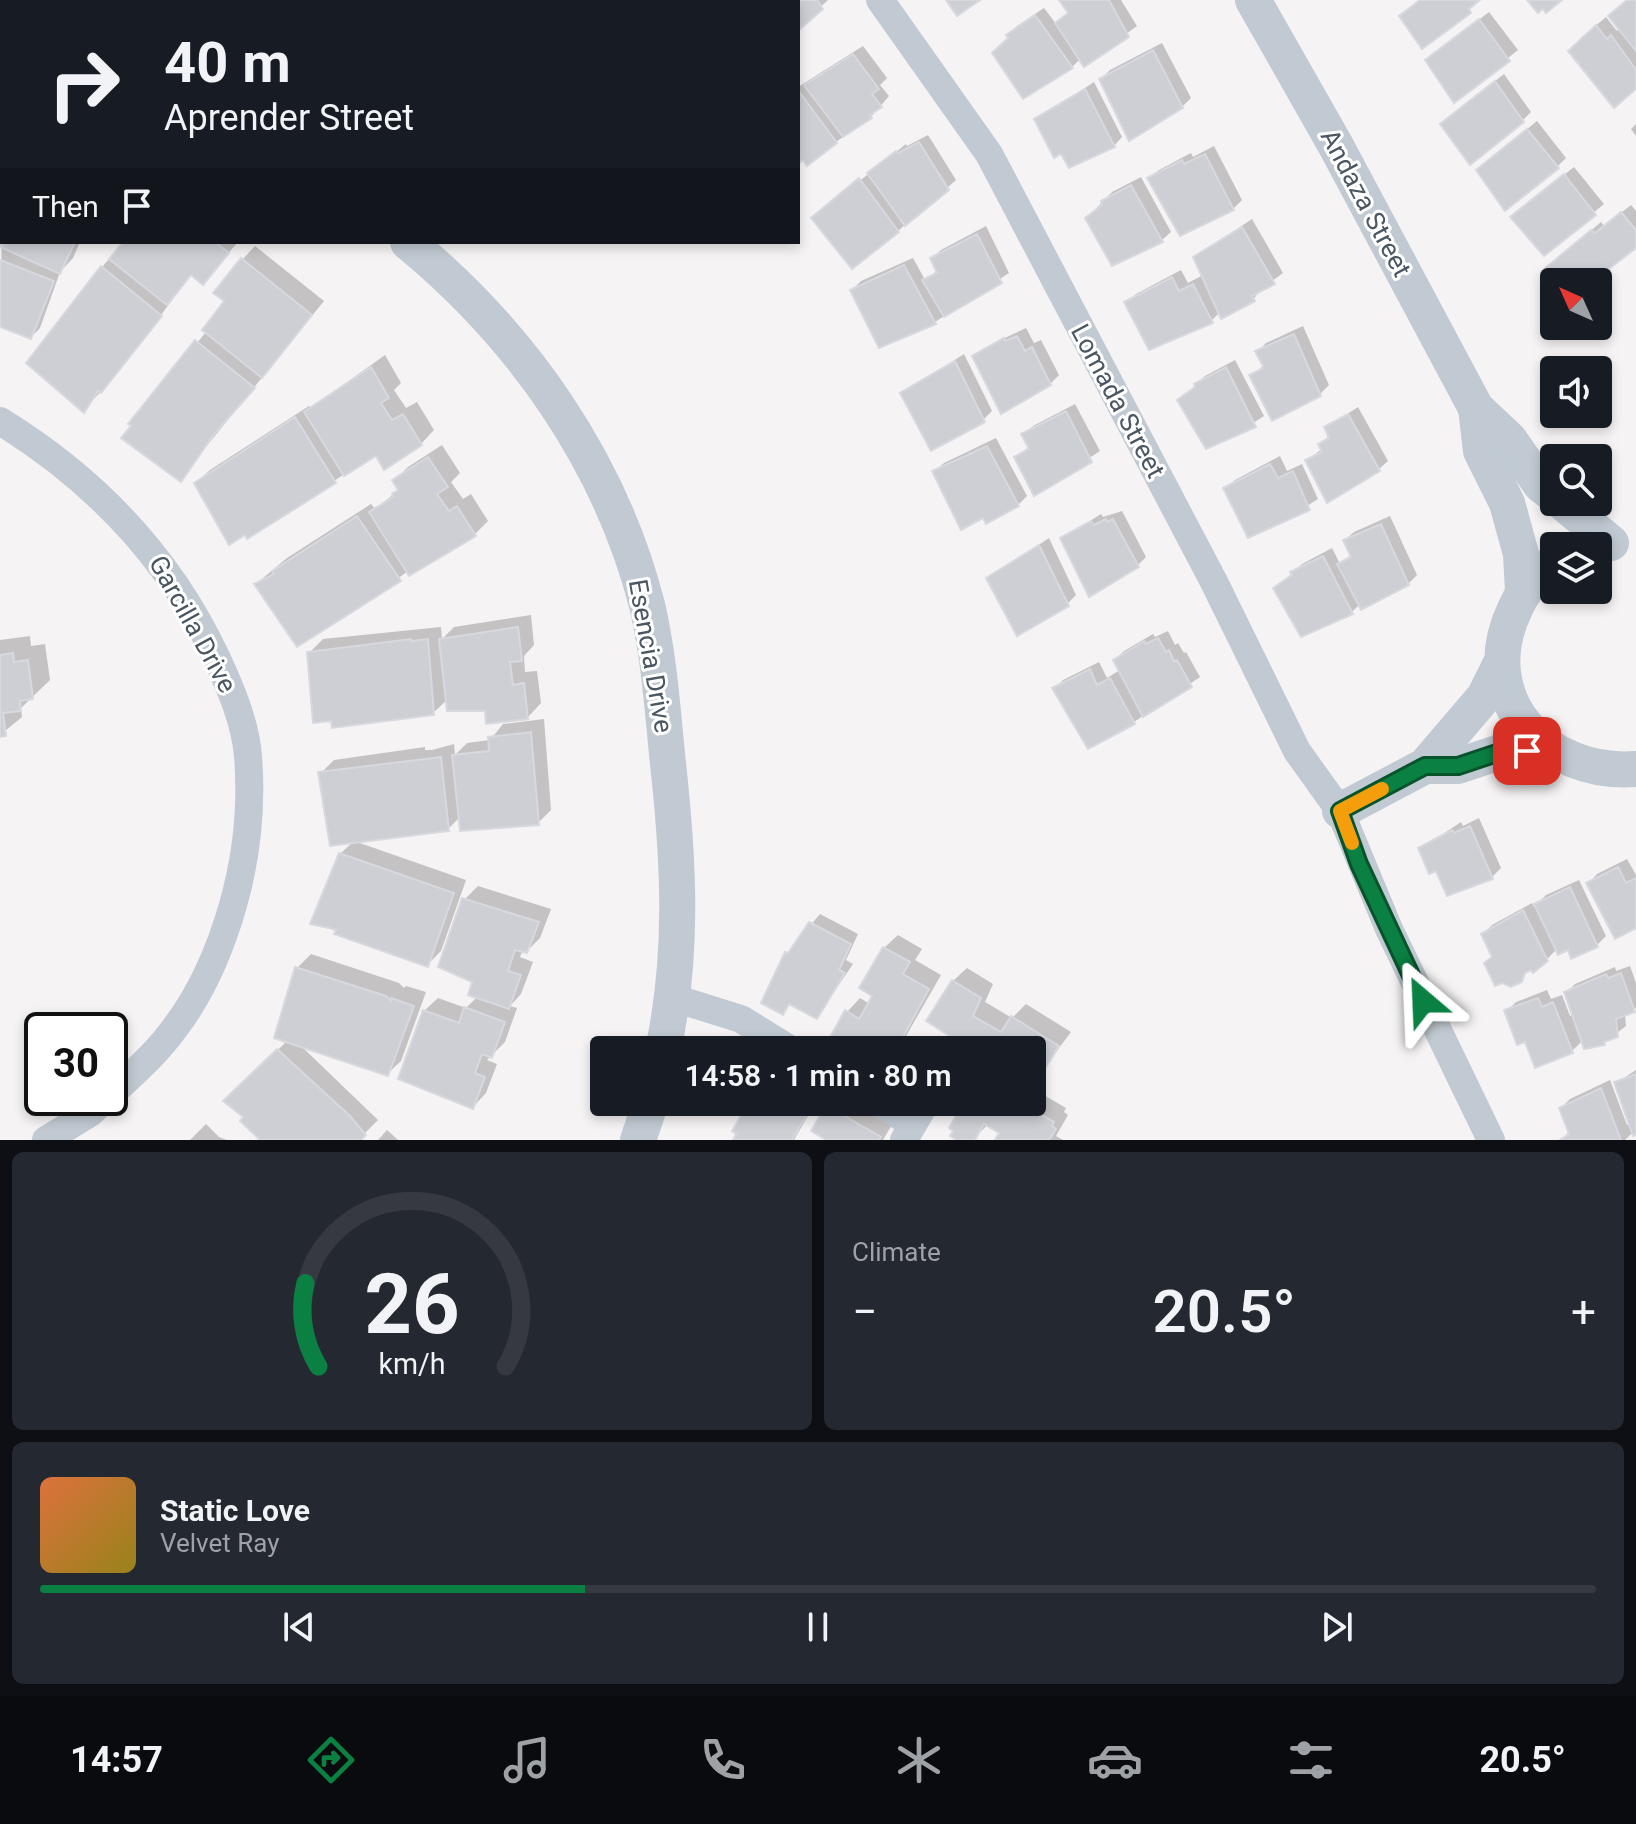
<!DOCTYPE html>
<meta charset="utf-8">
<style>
:root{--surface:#171b24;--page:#242831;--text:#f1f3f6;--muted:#9ea1a6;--line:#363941;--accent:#0b8043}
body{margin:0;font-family:Roboto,sans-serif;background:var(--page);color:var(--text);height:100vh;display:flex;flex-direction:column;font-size:30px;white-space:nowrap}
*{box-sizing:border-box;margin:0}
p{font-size:26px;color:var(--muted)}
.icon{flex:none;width:44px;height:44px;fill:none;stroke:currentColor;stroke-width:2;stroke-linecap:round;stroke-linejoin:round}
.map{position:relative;height:1140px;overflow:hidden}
.sheet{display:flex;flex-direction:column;gap:12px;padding:12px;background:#0d0f14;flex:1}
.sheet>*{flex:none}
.hud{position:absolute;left:0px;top:0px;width:800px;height:244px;box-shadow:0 4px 12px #0003;background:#171b24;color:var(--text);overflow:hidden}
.needle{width:52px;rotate:315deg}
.buttons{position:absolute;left:1540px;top:268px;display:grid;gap:16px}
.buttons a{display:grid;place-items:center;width:72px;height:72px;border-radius:8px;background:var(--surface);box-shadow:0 4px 12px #0003;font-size:40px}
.speed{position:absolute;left:24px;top:1012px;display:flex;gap:16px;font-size:40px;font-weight:700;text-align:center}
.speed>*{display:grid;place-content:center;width:104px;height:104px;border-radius:50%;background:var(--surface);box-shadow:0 4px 12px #0003;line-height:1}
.speed .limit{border:4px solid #111;border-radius:12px;background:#fff;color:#111}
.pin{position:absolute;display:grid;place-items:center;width:68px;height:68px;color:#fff;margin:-34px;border-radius:16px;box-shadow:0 4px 12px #0006}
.me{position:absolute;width:88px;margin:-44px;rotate:334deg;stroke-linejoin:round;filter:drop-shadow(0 0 6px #0008)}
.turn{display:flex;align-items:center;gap:28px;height:168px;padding:0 32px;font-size:36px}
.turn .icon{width:104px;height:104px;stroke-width:2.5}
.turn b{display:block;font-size:56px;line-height:68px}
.then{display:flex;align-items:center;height:76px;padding:0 32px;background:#0003;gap:16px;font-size:30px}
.big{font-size:60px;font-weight:600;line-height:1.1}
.sheet .widget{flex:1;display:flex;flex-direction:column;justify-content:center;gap:12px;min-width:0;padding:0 28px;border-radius:12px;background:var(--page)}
.sheet .dial{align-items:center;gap:0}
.dial svg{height:208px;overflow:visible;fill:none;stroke:var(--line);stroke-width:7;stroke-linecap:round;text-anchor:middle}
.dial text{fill:var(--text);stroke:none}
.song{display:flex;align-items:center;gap:24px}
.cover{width:96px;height:96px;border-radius:12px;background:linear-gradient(135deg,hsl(20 70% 55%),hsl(50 70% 35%))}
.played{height:8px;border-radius:4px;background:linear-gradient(90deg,var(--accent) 35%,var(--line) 35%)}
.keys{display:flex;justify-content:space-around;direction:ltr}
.heat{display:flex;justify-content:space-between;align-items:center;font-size:44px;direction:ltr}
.sheet .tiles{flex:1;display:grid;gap:12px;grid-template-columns:1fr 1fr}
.widget:last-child{grid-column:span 2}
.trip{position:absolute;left:590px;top:1036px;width:456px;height:80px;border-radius:8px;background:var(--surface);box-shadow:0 4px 12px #0003;font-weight:600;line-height:80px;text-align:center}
.tabs{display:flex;height:128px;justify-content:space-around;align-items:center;background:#090b0e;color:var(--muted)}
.tabs .icon{width:56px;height:56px}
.tabs .active{color:var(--accent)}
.tabs b{font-size:36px;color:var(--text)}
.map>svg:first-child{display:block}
</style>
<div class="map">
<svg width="1636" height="1140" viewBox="0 0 1636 1140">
<rect width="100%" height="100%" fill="#f5f3f3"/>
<g fill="#0003">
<polygon points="631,0 683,0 681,2"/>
<polygon points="747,0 828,0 798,28 798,2 744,2"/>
<polygon points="1061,0 1121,0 1137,26 1085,64 1081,58 1072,67 1010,38 1008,35 1017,26 1044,8 1056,24 1069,12"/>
<polygon points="1628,0 1636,0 1636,87 1579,40 1606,17 1617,31 1620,28"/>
<polygon points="1489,12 1518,50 1455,100 1437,52"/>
<polygon points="1162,43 1191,98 1182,107 1101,79 1110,70"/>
<polygon points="863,46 887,78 880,85 889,96 871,117 836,142 798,161 798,87"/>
<polygon points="1504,74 1531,112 1522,121 1451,116"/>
<polygon points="1094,82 1122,137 1114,146 1037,120"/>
<polygon points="1537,121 1566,158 1557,167 1487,161"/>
<polygon points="1636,124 1636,136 1631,129"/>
<polygon points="928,135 956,180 898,231 823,210 906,144 907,146"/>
<polygon points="0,141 2,142 0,164"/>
<polygon points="1214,146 1242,200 1233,209 1150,178 1159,170 1191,153 1193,157"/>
<polygon points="1574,167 1604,204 1544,254 1521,209"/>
<polygon points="1141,177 1171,232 1162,240 1087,218 1112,192"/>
<polygon points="2,185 2,205 0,204"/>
<polygon points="1631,205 1636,211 1636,245 1589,282 1558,282 1556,260 1601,222 1604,226"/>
<polygon points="1252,219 1283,273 1261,289 1253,300 1220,312 1211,321 1127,302 1136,294 1181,270 1188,283 1203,275 1195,257"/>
<polygon points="2,224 2,242 80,242 73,258 60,272 40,328 31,337 0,325"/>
<polygon points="986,226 1009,273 935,322 852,290 861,281 913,258 925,280 938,270 932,258 941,250"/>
<polygon points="124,242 238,242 203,282 192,274 114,377 84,410 102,267"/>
<polygon points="255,246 324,301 180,479 131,423 206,332 227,301 242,260"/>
<polygon points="1303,326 1329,385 1320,394 1252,376 1264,365 1257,352 1266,343"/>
<polygon points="1026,328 1034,343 1041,340 1059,375 1050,384 975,357 984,348"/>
<polygon points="964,354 992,411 983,420 903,393"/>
<polygon points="385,355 401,383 394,390 406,408 417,402 434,430 421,444 376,453 334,481 196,483 210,470 309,406 311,408"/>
<polygon points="1235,360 1264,416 1233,436 1180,400 1205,376"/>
<polygon points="1075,404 1100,451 1035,493 1016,457 1030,446 1024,435 1033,426"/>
<polygon points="1358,407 1388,461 1379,469 1307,460 1322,449 1320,444 1330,435 1326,428"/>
<polygon points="996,438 1027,496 1018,505 935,471 944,463"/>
<polygon points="442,445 460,473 451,482 463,499 471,494 488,521 475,534 408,571 348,615 256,584 287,558 371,504 375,509 400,489 394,481 408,467"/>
<polygon points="1280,456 1287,471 1302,464 1318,499 1282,522 1226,488 1235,480"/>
<polygon points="1122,511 1146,557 1137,566 1063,538 1101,514 1103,517"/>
<polygon points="1390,516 1417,575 1408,584 1360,604 1352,612 1275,589 1302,564 1332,548 1340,564 1352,554 1345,540 1354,532"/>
<polygon points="1049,538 1076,595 1067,604 988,579"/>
<polygon points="531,615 534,645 524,656 525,672 537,671 541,703 528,717 448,699 433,713 310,652 323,639 441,627 442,639 454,627"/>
<polygon points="1168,631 1175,645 1178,643 1184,653 1186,652 1200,677 1134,722 1055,689 1063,680 1099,662 1107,678 1120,670 1115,660 1124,651 1153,634 1155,637"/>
<polygon points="30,636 31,646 45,644 50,680 21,708 22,717 0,735 0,640"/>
<polygon points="544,719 551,810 538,823 460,817 448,829 321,773 334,760 425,747 425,750 432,750 454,744 455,755 467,743 490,740 503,724"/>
<polygon points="1479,818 1501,868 1492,877 1437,868 1420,849 1461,822 1463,826"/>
<polygon points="354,841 466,880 441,951 427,965 338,929 340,854"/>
<polygon points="1627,859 1636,875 1636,926 1589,883 1597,874"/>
<polygon points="1579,880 1606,936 1597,945 1557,949 1546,960 1532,966 1520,980 1494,956 1483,934 1492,925 1532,903 1534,907 1546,895"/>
<polygon points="478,886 551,909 540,938 527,951 523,950 520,957 533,962 521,994 510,1006 517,1008 505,1042 487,1060 497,1064 486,1093 473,1107 424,1011 438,998 466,1008 478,996 464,900"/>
<polygon points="820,914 858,934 846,960 853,964 817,1017 791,1003 782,1012 787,953"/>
<polygon points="898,935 922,949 915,960 941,975 898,1050 873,1050 864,1044 858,1050 847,1050 847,1012 860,998 870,1004 884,948"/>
<polygon points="311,954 399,983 404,988 406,986 426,992 401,1061 387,1074 299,1044 378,1120 358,1140 263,1140 246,1117 226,1100 288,1040 297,968"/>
<polygon points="1630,966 1636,983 1636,1008 1625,1013 1626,1026 1604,1043 1583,1040 1572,1051 1526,1039 1507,1011 1516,1002 1547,990 1551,999 1562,995 1570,1016 1574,1014 1566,993 1575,984 1615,967 1616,971"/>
<polygon points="967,968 993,984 985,1002 1012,1018 1026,1004 1071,1032 1041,1072 1035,1068 1032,1071 1032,1050 963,1050 954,1036 953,981"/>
<polygon points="1636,1070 1636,1133 1634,1131 1625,1140 1563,1140 1569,1131 1561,1108 1570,1099 1610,1080 1627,1125 1631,1123 1616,1083"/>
<polygon points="1032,1088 1066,1108 1064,1112 1068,1115 1056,1136 1063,1140 997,1140 1002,1132 988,1124 973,1140 955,1140 968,1102 1032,1102"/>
<polygon points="750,1102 816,1102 794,1140 735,1140"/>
<polygon points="832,1102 856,1102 893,1123 883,1140 829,1140 828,1107"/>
<polygon points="206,1124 219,1137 227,1140 190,1140"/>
<polygon points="387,1130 398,1140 378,1140"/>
</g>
<g fill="#cdcfd5" stroke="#d7d9de" stroke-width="2">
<polygon points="630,0 686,0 684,2"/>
<polygon points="744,0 817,0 823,9 798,31 798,2 742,2"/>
<polygon points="946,0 980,0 957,16"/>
<polygon points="1059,0 1109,0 1129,37 1084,67 1055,23 1068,13"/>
<polygon points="1420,0 1480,0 1469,9 1471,13 1422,49 1399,16"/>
<polygon points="1527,0 1562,0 1546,13 1543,9 1538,13"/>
<polygon points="1627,0 1636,0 1636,51 1608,16"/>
<polygon points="1035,15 1073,68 1023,99 992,53 1008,38 1006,35"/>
<polygon points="1479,19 1510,61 1454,103 1425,60"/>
<polygon points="1596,25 1607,39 1611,35 1636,70 1636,89 1614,108 1568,51"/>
<polygon points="1153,50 1183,108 1129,141 1099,79"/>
<polygon points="853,54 879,89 872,94 882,107 870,115 872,118 843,137 804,85"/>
<polygon points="1495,81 1524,122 1470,165 1440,124"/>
<polygon points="1085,89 1115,147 1069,168 1061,154 1054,158 1034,119"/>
<polygon points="798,90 837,143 807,166 803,160 798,164"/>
<polygon points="1527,129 1559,168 1505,211 1476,170"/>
<polygon points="919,142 949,190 905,226 867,173 896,151 898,153"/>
<polygon points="1205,154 1234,210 1180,236 1147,178 1182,160 1184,164"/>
<polygon points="1564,174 1596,215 1544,256 1510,217"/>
<polygon points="859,178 899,232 852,269 811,218"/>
<polygon points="1131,185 1163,242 1112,266 1085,218 1102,205 1101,201"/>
<polygon points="1621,212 1636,230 1636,248 1592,282 1555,282 1544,269 1591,230 1595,233"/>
<polygon points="2,219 2,242 75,242 60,274 0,247"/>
<polygon points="1242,227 1275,284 1252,296 1255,301 1221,319 1193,257"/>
<polygon points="977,234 1002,283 944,317 922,280 937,273 930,258"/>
<polygon points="123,242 215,242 229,253 203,285 191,275 167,305 109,259"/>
<polygon points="241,258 312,315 262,378 202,330 224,301 213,293"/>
<polygon points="0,260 54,281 31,339 0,327"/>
<polygon points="904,265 936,324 879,348 850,290"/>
<polygon points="101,266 162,316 101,393 98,391 84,413 26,363"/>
<polygon points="1172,277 1179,291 1193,284 1213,323 1149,350 1124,302"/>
<polygon points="1294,334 1321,396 1272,421 1249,375 1264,368 1255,351"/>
<polygon points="1017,336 1025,351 1032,347 1051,385 1001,414 972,356 1004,338 1005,341"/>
<polygon points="195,340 255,388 214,434 181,482 121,438 131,426 128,424"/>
<polygon points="955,361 985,422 931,451 900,393"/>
<polygon points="371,367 389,398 381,403 392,420 403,414 422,445 384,470 376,456 344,476 304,412"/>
<polygon points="1226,367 1256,427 1206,449 1177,400 1195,387 1194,384"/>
<polygon points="1066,411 1092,462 1034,496 1014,457 1029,449 1021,434"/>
<polygon points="1348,414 1380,471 1327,503 1305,460 1322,452 1318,444 1329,438 1324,427"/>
<polygon points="295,417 336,483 247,539 245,535 229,545 194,483"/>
<polygon points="987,446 1019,506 986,524 983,518 961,530 932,471"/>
<polygon points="428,457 448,487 437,494 449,511 457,506 476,536 409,576 369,512 393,497 392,494 398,490 392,480"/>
<polygon points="1270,464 1278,478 1293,471 1310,510 1248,538 1223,488"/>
<polygon points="357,516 401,581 297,647 254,584 274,574 272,571"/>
<polygon points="1106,519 1107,522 1113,519 1139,567 1089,597 1060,538 1091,521 1094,525"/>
<polygon points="1381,524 1409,585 1361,610 1337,564 1351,557 1343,540"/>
<polygon points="1039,545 1069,606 1017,636 986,578"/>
<polygon points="1323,556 1353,614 1301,637 1273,588 1292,575 1290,572"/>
<polygon points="518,627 522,661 510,662 513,685 524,683 528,719 486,724 485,711 447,711 439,639"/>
<polygon points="1158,638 1166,652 1169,650 1174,661 1177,660 1192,687 1143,717 1113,660 1144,641 1146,644"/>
<polygon points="411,639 412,641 428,639 434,715 332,728 331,721 313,723 307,652"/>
<polygon points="13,653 14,662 28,660 33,699 20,701 21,711 3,713 6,736 0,737 0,655"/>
<polygon points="1090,669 1097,685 1110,678 1135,724 1088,749 1052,688"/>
<polygon points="531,732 539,825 460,831 452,755 489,751 488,737"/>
<polygon points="441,757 449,831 330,846 318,772"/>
<polygon points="1470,826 1493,879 1447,896 1436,871 1429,874 1418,848 1452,830 1454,833"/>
<polygon points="339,853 454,893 428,967 334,934 336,930 329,928 310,924"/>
<polygon points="1618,867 1626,883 1636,878 1636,928 1615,939 1586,883"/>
<polygon points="1570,887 1598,947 1571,959 1568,950 1558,955 1534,904"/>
<polygon points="462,898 539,922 527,953 515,950 508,971 521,975 509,1009 468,995 472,982 438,967"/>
<polygon points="1523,910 1548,961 1533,973 1531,970 1525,973 1522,982 1511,987 1502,983 1495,986 1484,963 1492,957 1481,934"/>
<polygon points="809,922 851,944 839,970 845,973 817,1019 789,1004 783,1015 761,1003 785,952 788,953"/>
<polygon points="883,947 910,962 903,974 929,989 896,1050 869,1050 861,1045 858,1050 843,1050 828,1041 845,1010 859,1019 872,996 859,988"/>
<polygon points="295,967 386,996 391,1001 391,998 414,1006 388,1076 274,1038"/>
<polygon points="1621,973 1635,1012 1616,1019 1618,1037 1604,1042 1605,1045 1584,1049 1564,992 1606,974 1608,978"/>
<polygon points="952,980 981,998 973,1016 1001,1032 1011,1016 1059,1046 1041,1075 1032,1069 1032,1050 956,1050 948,1041 951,1037 926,1021"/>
<polygon points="1538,998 1542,1007 1553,1002 1573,1053 1535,1068 1525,1042 1517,1045 1504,1010"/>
<polygon points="464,1007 505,1022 492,1058 482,1054 475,1073 485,1077 473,1109 398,1079 423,1010 459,1023"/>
<polygon points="277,1049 350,1116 366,1135 361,1140 260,1140 240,1121 243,1117 223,1101"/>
<polygon points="1636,1074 1636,1135 1633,1136 1614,1082"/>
<polygon points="1601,1088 1621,1140 1560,1140 1569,1134 1559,1108"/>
<polygon points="749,1102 814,1102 792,1140 733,1140 736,1134 732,1131"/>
<polygon points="971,1102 1019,1102 1054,1122 1052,1126 1056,1129 1049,1140 995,1140 999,1133 984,1124 975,1140 957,1140 950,1136 953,1131 949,1128 962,1105 968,1108"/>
<polygon points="826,1105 881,1137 879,1140 826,1140 811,1131"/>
</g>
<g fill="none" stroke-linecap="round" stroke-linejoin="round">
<g stroke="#c1cad2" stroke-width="28">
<polyline points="880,0 989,154 1214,582 1297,751 1340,811 1389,929 1491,1140"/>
<path d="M0 421C94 479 170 558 217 659 231 689 245 722 248 756 252 807 247 856 233 905 221 947 203 990 177 1025 158 1052 134 1073 110 1095"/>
<polyline points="674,998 741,1019 791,1050"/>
<polyline points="877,1102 913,1124"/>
<polyline points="46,1140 90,1113 106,1098"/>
<polyline points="904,1140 926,1102"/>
</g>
<g stroke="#c1cad2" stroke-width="36">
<polyline points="1253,0 1336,146 1476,408 1509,439 1541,485 1554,495"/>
<polyline points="0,37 2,37"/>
<path d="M408 242C522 336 610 461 647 605 660 660 663 718 669 773 679 867 683 957 663 1050"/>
<polyline points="1476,408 1481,451 1507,503 1521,554 1523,591"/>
<polyline points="1562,502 1611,543"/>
<path d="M1554 563C1536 573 1523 591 1515 609 1472 698 1545 776 1636 769"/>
<polyline points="1425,766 1458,766 1503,751 1550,750"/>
<polyline points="1340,811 1425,766 1484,697 1502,661"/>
<polyline points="638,1140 651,1102"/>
</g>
</g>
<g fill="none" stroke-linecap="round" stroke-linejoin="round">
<g stroke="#07532c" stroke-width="20">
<polyline id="route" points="1423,1001 1359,864 1340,811 1425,766 1458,766 1503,751 1527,751"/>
</g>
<use href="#route" stroke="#0b8043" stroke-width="14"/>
<polyline stroke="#f59e0b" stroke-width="14" points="1352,843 1340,811 1382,789"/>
</g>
<g text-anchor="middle" stroke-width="6" stroke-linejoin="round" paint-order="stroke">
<g font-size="26" fill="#4a5661" stroke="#fff">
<text transform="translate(1366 203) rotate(62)" y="9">Andaza Street</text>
<text transform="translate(1118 401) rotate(62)" y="9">Lomada Street</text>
<text transform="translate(193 624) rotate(61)" y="9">Garcilla Drive</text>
<text transform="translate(651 656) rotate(80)" y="9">Esencia Drive</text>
</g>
</g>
</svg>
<div class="buttons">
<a><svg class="needle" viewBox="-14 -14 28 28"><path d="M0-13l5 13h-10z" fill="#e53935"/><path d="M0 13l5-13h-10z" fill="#9ea1a6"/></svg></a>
<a><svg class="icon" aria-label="sound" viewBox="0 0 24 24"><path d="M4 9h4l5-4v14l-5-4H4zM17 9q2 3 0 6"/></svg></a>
<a><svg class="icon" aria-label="search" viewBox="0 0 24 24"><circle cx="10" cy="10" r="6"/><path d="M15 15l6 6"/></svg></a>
<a><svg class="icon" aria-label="layers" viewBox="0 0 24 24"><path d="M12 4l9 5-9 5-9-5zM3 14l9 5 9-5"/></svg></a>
</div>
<div class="speed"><div class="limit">30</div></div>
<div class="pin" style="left:1527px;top:751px;background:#d93025"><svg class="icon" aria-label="arrive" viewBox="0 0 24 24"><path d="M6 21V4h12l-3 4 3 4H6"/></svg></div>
<svg class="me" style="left:1423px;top:1001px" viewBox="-20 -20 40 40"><path d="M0-17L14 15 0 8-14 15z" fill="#0b8043" stroke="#fff" stroke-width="4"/></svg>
<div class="trip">14:58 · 1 min · 80 m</div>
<div class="hud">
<div class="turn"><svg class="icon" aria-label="right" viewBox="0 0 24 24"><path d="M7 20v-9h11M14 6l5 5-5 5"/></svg><div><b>40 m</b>Aprender Street</div></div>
<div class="then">Then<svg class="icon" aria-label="arrive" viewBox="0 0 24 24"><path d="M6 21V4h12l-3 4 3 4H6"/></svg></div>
</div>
</div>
<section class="sheet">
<div class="tiles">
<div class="widget dial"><svg viewBox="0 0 100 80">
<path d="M14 69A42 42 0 1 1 86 69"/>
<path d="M14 69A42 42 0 0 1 9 37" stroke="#0b8043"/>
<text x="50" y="56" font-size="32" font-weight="700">26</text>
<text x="50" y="72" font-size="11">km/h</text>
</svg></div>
<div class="widget"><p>Climate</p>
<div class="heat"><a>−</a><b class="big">20.5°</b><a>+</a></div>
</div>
<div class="widget">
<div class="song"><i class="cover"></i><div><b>Static Love</b><p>Velvet Ray</p></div></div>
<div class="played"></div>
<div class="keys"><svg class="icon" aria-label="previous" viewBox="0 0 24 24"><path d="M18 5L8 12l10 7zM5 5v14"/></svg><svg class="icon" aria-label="pause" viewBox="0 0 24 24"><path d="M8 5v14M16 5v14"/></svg><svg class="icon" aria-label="next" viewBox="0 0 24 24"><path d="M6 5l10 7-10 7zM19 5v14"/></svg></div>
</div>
</div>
</section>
<nav class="tabs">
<b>14:57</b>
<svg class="icon active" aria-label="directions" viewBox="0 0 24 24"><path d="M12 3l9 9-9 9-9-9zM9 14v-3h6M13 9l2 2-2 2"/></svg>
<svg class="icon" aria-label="music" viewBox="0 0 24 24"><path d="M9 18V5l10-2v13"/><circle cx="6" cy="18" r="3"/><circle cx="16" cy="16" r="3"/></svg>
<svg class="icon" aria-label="phone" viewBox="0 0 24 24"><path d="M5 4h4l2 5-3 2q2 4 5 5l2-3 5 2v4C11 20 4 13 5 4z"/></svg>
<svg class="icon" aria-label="climate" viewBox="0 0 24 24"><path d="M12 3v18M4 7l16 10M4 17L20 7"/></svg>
<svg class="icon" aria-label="car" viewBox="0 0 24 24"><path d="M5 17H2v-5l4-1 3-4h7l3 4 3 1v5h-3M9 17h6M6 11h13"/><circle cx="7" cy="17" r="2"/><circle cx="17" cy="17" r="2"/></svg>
<svg class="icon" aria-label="filters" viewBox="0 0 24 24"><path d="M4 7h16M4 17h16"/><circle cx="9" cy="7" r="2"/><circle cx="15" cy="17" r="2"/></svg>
<b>20.5°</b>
</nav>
